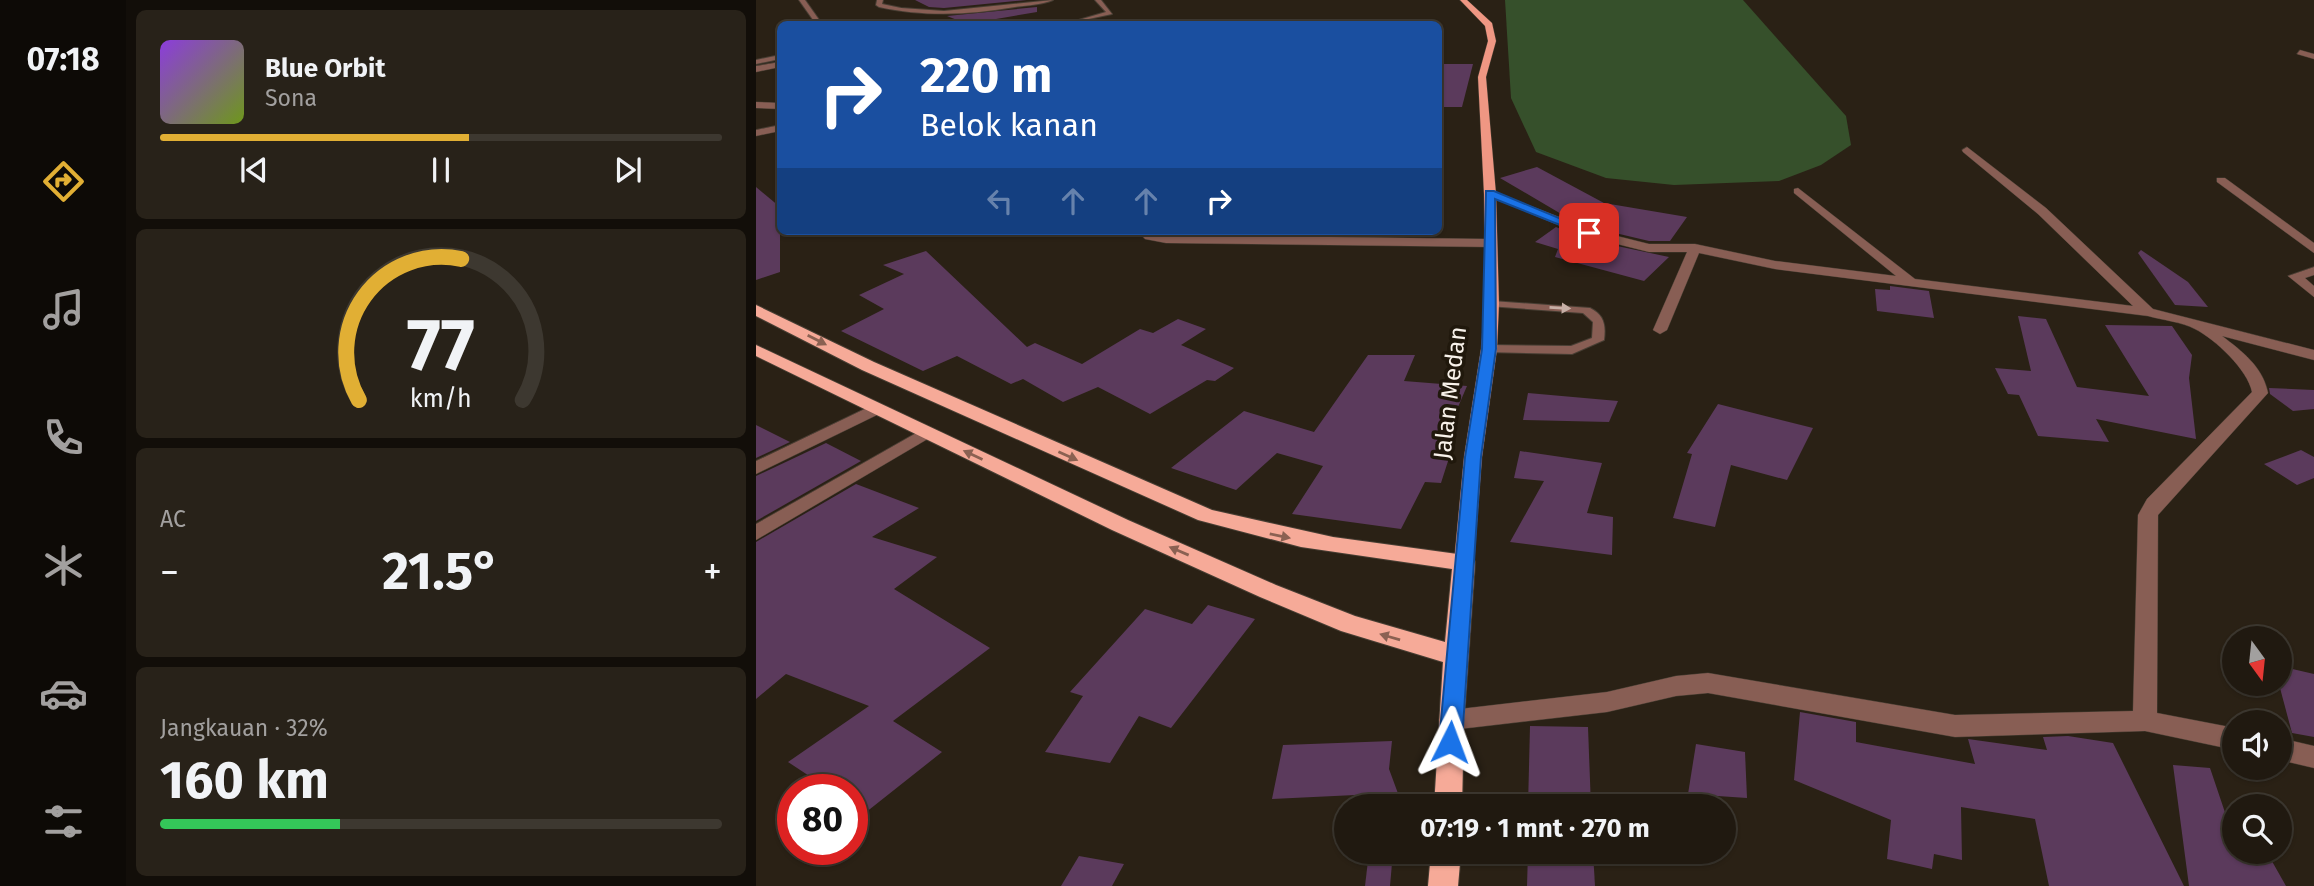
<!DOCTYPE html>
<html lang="id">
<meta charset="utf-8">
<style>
:root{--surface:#201910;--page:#282219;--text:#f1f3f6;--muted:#a2a09f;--line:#3d3830;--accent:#e1af34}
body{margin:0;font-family:"Fira Sans",sans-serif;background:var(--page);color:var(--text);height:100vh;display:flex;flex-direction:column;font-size:26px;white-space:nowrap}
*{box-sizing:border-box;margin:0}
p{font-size:23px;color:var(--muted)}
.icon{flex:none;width:38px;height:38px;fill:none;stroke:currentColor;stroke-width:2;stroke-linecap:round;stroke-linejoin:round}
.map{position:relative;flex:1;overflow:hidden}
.sheet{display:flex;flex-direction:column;gap:10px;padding:10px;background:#120e09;width:630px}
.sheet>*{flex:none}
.hud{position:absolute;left:21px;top:21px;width:665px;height:214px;border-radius:10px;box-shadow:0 2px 5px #0004,0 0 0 2px var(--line);background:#1a4fa0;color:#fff;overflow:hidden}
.needle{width:46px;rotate:165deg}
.buttons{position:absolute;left:1466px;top:626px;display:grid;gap:14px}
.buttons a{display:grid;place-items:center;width:70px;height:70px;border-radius:50%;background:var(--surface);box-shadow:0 2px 5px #0004,0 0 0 2px var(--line);font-size:35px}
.speed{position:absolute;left:21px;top:774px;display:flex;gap:14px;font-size:35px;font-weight:700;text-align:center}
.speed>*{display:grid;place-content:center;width:91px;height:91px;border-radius:50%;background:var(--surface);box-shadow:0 2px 5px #0004,0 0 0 2px var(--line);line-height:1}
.speed .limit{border:10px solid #d22;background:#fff;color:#111}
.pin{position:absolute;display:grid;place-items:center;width:60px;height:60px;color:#fff;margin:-30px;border-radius:14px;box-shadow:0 4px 10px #0006}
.me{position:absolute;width:77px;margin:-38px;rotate:3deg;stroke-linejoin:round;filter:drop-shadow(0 0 5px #0008)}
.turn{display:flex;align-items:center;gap:24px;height:147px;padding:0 28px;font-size:32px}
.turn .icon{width:91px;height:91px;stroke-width:2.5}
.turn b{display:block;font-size:49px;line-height:60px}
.lanes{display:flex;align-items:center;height:66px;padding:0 28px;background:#0003;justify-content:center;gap:35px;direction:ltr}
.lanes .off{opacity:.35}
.big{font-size:52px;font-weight:700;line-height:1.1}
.sheet .card{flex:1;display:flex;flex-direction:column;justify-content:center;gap:10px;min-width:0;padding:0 24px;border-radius:10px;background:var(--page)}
.sheet .dial{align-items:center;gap:0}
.dial svg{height:182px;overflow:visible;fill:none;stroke:var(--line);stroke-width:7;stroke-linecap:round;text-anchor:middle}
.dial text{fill:var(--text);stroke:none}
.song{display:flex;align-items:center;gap:21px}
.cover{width:84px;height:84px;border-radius:10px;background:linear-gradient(135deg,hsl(270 70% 55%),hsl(80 70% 35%))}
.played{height:7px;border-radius:4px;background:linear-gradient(90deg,var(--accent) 55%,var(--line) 55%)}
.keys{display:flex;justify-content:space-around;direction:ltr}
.heat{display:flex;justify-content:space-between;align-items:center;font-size:38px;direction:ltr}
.charge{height:10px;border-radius:5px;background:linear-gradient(90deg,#34c759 32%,var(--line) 0)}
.trip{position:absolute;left:578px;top:794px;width:402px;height:70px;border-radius:35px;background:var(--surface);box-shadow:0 2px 5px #0004,0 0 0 2px var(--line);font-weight:700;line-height:70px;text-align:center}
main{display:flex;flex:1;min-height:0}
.tabs{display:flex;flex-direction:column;width:126px;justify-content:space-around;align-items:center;background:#0d0a06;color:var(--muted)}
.tabs .icon{width:49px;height:49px}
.tabs .current{color:var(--accent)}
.tabs b{font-size:32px;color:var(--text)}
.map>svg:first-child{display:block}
</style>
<main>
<nav class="tabs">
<b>07:18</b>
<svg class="icon current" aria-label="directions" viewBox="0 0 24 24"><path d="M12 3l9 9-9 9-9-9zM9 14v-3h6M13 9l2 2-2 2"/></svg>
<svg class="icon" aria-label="music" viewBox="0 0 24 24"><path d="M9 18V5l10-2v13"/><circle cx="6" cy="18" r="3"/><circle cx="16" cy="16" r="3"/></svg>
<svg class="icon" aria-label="phone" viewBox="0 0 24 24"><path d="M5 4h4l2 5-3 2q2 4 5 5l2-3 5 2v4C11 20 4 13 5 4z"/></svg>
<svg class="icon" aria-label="climate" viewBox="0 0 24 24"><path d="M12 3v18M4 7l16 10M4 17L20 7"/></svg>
<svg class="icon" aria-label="car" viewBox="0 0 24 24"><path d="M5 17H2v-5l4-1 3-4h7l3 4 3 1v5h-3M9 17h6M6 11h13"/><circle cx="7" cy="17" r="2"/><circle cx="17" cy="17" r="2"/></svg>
<svg class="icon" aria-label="filters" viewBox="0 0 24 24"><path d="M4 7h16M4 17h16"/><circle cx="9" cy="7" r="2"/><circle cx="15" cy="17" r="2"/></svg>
</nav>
<section class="sheet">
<div class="card">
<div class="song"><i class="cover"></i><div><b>Blue Orbit</b><p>Sona</p></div></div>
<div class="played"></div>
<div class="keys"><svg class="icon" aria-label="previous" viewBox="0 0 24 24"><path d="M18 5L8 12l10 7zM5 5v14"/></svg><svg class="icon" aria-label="pause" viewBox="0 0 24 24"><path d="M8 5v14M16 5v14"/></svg><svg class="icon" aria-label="next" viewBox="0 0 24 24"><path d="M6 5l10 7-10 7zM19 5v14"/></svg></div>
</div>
<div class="card dial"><svg viewBox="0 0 100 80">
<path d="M14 69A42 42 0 1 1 86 69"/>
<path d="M14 69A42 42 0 0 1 59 7" stroke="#e1af34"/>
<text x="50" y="56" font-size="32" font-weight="700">77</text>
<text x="50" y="72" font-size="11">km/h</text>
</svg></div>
<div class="card"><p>AC</p>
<div class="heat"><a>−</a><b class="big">21.5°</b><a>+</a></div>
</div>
<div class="card"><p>Jangkauan · 32%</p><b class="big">160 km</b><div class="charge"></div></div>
</section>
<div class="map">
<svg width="1558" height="886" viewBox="0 0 1558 886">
<rect width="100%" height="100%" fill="#2a2115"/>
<polygon fill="#36502b" points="749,0 987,0 1090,116 1095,145 1065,165 1023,181 918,185 850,178 780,152 755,98"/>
<g fill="#5b3a5c">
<polygon points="159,0 271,0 188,8 173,7"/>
<polygon points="281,7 281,12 211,24 191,16"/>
<polygon points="682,64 717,64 706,107 682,107"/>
<polygon points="781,167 848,203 931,217 914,241 893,241 838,228 812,218 744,178"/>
<polygon points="0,187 24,207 24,272 0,280"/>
<polygon points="800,227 828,239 913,257 888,281 799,257 802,249 779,242"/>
<polygon points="1385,250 1432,282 1452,307 1419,305 1382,253"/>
<polygon points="170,251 271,347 279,343 326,364 384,329 397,333 422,319 450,329 425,345 478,368 459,381 451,380 394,414 342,387 307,402 267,379 255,384 201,356 167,371 85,331 128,309 103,295 148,274 127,265"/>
<polygon points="1134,286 1173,291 1178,318 1121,311 1119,289 1134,290"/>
<polygon points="1262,316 1290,319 1321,387 1393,396 1349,325 1416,326 1436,355 1433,378 1440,439 1340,419 1353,442 1282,436 1263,395 1252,394 1239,368 1275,371"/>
<polygon points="612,355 659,355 648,381 711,386 699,414 693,458 685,483 669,482 645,529 536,514 567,466 521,453 480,490 415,468 488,411 558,432"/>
<polygon points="1513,388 1558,390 1558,409 1537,411 1514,394"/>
<polygon points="772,393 862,401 853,422 767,420"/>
<polygon points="962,404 1057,428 1031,480 975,465 959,527 917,518 936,454 931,453"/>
<polygon points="0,425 34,442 0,458"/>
<polygon points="70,443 105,461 0,521 0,476"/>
<polygon points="1545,450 1558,457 1558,478 1541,485 1508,464"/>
<polygon points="764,451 846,463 831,513 857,517 856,555 754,542 788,481 758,478"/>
<polygon points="100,484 163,508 116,537 181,557 138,589 234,648 137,721 186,752 109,813 96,805 96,789 73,789 32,762 113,706 30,674 0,699 0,542"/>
<polygon points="452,605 499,619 415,728 383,716 354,763 289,752 327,696 314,692 389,609 436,624"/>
<polygon points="1524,666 1558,674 1558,737 1536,733 1524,688"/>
<polygon points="1044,712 1100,722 1100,742 1219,764 1212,739 1291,750 1287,737 1312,736 1357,743 1428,886 1293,886 1279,819 1205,807 1206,860 1178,854 1176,869 1131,859 1135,820 1038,780"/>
<polygon points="774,726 832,727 835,807 772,807"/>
<polygon points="636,741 633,769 647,807 618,807 620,794 516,799 527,745"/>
<polygon points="940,744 989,752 991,798 932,794"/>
<polygon points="1417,765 1454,768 1479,842 1479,852 1483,856 1513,856 1530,886 1433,886"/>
<polygon points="613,852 637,852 634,886 609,886"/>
<polygon points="772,852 837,852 839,886 771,886"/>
<polygon points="323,856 368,864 356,886 305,886"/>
</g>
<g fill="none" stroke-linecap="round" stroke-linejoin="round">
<g stroke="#473e33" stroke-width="2">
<g id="service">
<polygon points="43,0 49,0 66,24 60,24"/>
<path d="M121 0H127L126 4 145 8 188 11 297 0C286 5 272 5 259 7 213 15 169 17 123 7L120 5Z"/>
<polygon points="339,0 345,0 356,14 309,24 350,12"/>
<polygon points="24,55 24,59 0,64 0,60"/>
<path d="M736 301 834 308C848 315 850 325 848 340L816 354 729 352 727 349 729 346 733 345 815 346 836 338 837 322 827 313 732 306 730 304Z"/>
</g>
</g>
<g stroke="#473e33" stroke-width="1">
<g id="minor">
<polygon points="1544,50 1558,54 1558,59 1541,54"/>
<polygon points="24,62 24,67 0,72 0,66"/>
<polygon points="0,102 24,103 24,109 0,108"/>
<polygon points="24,125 24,131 0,136 0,130"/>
<path d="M1211 147 1290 208 1397 309 1558 350V360L1466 336C1486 351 1507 367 1512 393L1402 515 1401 713 1479 728V750L1389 731 1199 737 952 693 920 696 851 712 695 730 686 727 683 720 686 713 695 710 851 692 920 676 952 673 1199 715 1377 711 1382 515 1391 499 1496 392C1492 370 1459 339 1439 329 1426 322 1406 320 1392 316L1019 269 943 253 911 330 904 334 897 330 931 252H893L829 236 728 194 738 192 837 230 893 244H939L1019 261 1140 276 1038 193V189L1042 188 1159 279 1377 306 1282 214 1207 152 1206 150Z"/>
<polygon points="1461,178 1469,178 1558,243 1558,253 1461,182"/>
<polygon points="382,231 410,235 733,239 739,243 733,247 410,243 389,239"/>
<polygon points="1558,267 1558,275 1549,278 1558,286 1558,297 1532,276"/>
<polygon points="119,404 127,409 125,413 0,474 0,461"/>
<polygon points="169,428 178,433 175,437 0,540 0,524"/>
<polygon points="1524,738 1558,746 1558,768 1524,760"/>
</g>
</g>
<g stroke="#473e33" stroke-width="1">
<polygon id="primary" points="704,0 711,0 736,23 740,41 730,77 740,194 743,304 741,349 726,457 718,562 715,567 701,567 698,562 708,457 725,349 729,304 728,194 722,77 732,41 729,26"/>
</g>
<g stroke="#473e33" stroke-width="2">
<g id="trunk">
<polygon points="0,305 118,362 456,510 577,537 716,556 719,562 708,720 706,807 678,807 687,662 585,631 504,597 356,530 0,356 0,345 372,520 520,585 599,616 689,642 696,569 545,547 442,520 106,370 0,316"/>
<polygon points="675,852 705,852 702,886 672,886"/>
</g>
</g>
<use href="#service" fill="#885e54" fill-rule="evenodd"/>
<use href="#minor" fill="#885e54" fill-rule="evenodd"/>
<use href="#primary" fill="#ef9783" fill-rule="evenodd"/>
<use href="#trunk" fill="#f6aa98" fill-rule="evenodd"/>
</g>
<defs><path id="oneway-solid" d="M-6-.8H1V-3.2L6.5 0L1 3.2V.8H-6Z" transform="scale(1.75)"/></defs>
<use fill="#c6afa6" href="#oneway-solid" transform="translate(804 308) rotate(3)"/>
<g fill="#8b6152">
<use href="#oneway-solid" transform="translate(61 340) rotate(27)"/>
<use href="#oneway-solid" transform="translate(217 455) rotate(-155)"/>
<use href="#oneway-solid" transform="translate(312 456) rotate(24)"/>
<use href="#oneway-solid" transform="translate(524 536) rotate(12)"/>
<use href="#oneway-solid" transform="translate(423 551) rotate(-157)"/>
<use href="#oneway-solid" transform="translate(634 637) rotate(-164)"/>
</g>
<polygon fill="#1a73e8" stroke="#114b97" stroke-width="2" points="730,191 738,191 839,233 829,235 739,199 740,349 725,457 706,742 702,749 694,752 686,749 683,742 709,457 726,349"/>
<g text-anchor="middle" stroke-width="7" stroke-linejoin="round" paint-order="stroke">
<g font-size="24" fill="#f8f2ea" stroke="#20180c">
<text transform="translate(694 393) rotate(-83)" y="8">Jalan Medan</text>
</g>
</g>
</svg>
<div class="buttons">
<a><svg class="needle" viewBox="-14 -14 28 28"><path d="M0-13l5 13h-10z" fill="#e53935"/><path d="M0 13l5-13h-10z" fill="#a2a09f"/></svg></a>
<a><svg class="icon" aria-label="sound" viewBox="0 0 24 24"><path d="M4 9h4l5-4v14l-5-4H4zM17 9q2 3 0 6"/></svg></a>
<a><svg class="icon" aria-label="search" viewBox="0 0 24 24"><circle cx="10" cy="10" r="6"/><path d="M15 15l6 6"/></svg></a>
</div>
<div class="speed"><div class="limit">80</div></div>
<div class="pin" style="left:833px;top:233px;background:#d93025"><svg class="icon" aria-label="arrive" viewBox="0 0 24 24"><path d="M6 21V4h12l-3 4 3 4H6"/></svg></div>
<svg class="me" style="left:694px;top:742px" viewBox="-20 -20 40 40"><path d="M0-17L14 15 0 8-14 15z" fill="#1a73e8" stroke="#fff" stroke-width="4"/></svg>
<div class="trip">07:19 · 1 mnt · 270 m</div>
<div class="hud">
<div class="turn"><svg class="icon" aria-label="right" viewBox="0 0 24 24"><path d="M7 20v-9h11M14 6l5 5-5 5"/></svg><div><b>220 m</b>Belok kanan</div></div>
<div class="lanes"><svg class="icon off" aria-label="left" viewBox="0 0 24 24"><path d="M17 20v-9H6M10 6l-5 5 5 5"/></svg><svg class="icon off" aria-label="ahead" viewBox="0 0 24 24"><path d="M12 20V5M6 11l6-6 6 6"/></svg><svg class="icon off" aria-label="ahead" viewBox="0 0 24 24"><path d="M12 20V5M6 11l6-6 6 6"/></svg><svg class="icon" aria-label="right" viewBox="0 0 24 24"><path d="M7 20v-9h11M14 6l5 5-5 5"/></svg></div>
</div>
</div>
</main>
